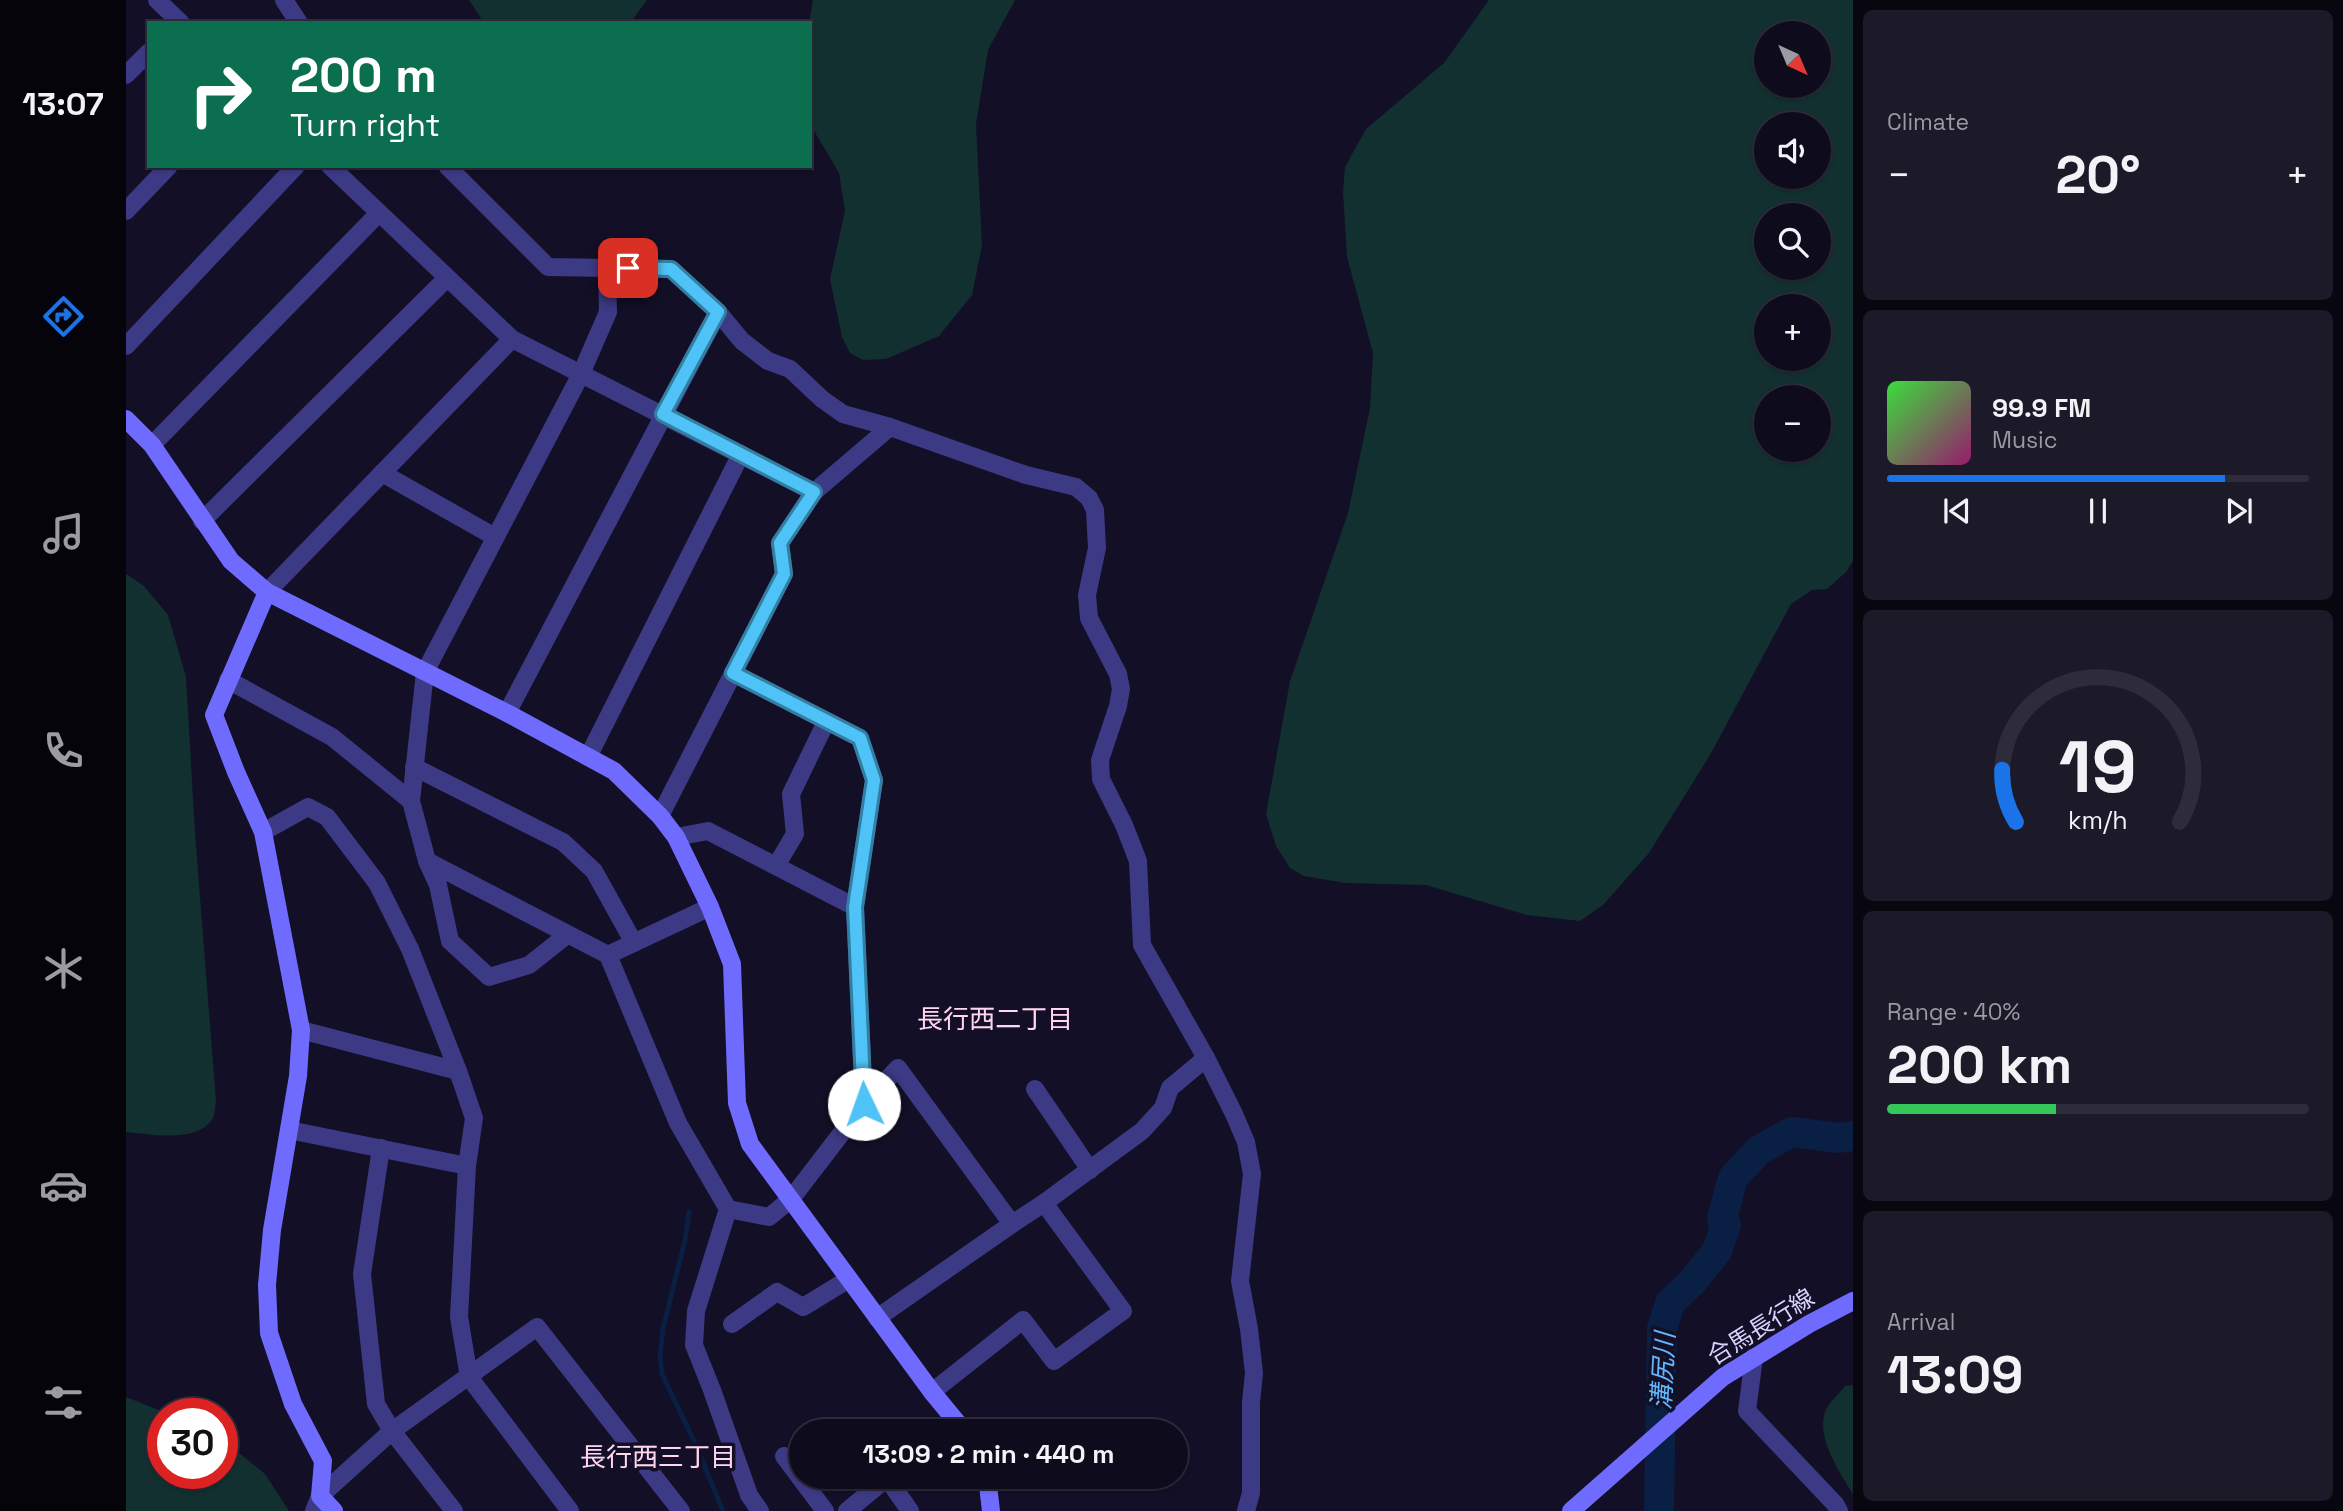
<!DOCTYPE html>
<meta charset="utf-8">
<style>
:root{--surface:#0e0b1c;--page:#1c1929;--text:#f1f3f6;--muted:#9b9ba3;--line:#2e2b3b;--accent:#1a73e8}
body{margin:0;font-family:"Space Grotesk","Noto Sans JP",sans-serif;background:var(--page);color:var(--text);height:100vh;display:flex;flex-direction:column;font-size:26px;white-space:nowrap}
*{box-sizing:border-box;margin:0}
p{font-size:23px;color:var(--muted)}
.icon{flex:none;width:38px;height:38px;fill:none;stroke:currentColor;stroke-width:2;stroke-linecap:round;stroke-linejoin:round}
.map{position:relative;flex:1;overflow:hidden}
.drawer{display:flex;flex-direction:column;gap:10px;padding:10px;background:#08060f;width:490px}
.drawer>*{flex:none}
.hud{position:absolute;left:21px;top:21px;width:665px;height:147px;border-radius:0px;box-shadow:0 2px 5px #0004,0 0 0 2px var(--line);background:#0b6e4f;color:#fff;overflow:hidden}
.needle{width:46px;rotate:136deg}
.controls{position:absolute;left:1628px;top:21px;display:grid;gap:14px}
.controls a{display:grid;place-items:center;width:77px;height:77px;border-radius:50%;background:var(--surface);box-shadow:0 2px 5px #0004,0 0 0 2px var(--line);font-size:35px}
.speed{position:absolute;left:21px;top:1398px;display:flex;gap:14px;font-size:35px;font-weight:700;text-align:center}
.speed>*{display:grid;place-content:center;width:91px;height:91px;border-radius:50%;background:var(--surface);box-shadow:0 2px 5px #0004,0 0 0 2px var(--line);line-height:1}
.speed .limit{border:10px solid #d22;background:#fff;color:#111}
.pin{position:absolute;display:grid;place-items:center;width:60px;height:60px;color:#fff;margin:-30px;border-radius:14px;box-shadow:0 4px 10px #0006}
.me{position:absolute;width:77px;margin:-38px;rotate:357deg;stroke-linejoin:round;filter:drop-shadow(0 0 5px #0008)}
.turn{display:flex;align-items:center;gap:24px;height:147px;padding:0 28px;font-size:32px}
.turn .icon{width:91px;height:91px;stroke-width:2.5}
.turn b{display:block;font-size:49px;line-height:60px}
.big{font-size:52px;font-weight:800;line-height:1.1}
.drawer .widget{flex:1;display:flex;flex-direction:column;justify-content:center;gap:10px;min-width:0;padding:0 24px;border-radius:10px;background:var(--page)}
.drawer .dial{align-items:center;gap:0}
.dial svg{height:182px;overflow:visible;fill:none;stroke:var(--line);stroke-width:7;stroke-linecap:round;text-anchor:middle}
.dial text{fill:var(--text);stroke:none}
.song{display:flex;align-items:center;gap:21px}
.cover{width:84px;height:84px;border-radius:10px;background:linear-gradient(135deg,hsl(120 70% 55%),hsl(320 70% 35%))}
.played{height:7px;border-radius:4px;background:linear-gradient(90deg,var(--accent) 80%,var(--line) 80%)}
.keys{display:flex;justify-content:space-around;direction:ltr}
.heat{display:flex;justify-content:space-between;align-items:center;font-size:38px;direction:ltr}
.charge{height:10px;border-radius:5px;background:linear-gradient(90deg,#34c759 40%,var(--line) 0)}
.trip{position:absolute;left:663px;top:1419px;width:399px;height:70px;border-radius:35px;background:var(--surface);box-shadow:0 2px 5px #0004,0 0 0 2px var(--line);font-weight:800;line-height:70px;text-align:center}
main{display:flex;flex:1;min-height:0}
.tabs{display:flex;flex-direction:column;width:126px;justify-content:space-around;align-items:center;background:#06040b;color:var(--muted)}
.tabs .icon{width:49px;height:49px}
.tabs .on{color:var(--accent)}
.tabs b{font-size:32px;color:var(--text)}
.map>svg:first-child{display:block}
</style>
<main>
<nav class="tabs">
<b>13:07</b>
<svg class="icon on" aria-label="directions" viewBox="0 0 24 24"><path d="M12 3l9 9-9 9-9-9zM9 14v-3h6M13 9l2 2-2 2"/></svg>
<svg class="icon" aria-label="music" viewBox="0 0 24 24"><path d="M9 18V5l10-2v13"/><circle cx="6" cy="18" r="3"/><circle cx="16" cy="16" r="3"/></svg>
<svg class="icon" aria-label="phone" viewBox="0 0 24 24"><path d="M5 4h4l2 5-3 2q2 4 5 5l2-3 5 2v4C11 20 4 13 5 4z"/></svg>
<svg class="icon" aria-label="climate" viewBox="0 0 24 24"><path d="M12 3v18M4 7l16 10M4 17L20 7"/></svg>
<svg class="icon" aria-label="car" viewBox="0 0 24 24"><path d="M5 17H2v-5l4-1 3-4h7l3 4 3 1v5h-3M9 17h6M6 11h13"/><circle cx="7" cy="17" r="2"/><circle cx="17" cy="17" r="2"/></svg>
<svg class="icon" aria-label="filters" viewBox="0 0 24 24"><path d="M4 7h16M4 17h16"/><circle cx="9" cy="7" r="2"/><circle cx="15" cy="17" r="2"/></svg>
</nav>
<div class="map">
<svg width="1727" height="1511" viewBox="0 0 1727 1511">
<rect width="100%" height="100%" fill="#130f26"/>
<g fill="#12302f" fill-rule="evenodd">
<polygon points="343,0 521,0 504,23 358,23"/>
<polygon points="687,0 889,0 862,50 850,124 856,246 846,295 813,336 760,359 737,360 724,353 716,337 704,279 719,211 713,173 684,124 683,23"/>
<path d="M1363 0H1727V561L1720 572 1701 589 1686 590 1665 604 1584 755 1523 853 1477 905 1454 921 1401 915 1300 885 1219 883 1178 876 1164 868 1150 846 1140 814 1164 681 1222 513 1244 408 1247 353 1221 257 1217 192 1219 167 1240 129 1318 63ZM1692 33V86H1640V33ZM1692 124V177H1640V124ZM1692 215V268H1640V215ZM1692 306V359H1640V306ZM1692 397V450H1640V397Z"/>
<path d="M0 574 18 586 42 615 60 677 69 833 90 1101C89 1106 89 1114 87 1118 71 1144 25 1134 0 1132Z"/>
<path d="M1727 1385V1494C1714 1473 1690 1438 1699 1412 1702 1403 1714 1393 1719 1386Z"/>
<polygon points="0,1397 43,1414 37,1414 37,1474 96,1474 96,1439 139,1474 163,1511 0,1511"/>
</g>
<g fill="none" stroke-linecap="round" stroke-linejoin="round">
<polyline stroke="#0a1f44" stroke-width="5" points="563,1212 559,1240 537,1329 534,1356 536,1374 568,1441 597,1511"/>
<polyline stroke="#0a1f44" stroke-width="30" points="1533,1511 1536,1329 1544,1303 1566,1282 1591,1251 1600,1225 1596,1218 1607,1178 1633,1150 1666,1132 1713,1138 1727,1136"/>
<g stroke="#3d3a85" stroke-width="18">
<polyline points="31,0 55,23"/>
<polyline points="158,0 173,23"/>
<polyline points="0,75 23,52"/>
<polyline points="204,166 386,339 688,492"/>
<polyline points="321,166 422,267 545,269 592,312 381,713"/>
<polyline points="0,211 43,166"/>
<polyline points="481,268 482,312 455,374 299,672 285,801 301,861 482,955 552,1123 602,1209 570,1311 568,1345 586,1390 623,1495 634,1511"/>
<polyline points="592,312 616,341 642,361 664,369 696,399 717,414 764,427 900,475 950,487 963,498 969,510 971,548 961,595 963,618 992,674 995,689 992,706 974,760 975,779 998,825 1012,861 1016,945 1080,1058 1108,1114 1120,1142 1126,1174 1114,1281 1123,1329 1128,1373 1125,1402 1125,1493 1120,1511"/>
<polyline points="0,346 170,166"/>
<polyline points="26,445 253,213"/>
<polyline points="256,473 369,537"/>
<polyline points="76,521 321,278"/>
<polyline points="141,592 386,339"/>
<polyline points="607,673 734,738 748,780 729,907 738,1104"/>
<polyline points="102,680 206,737 285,801"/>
<polyline points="462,757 615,454"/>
<polyline points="288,767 437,842 468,871 508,943"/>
<polyline points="534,816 658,574 654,543 688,492 764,427"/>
<polyline points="137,832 182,807 201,817 251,883 284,949 332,1071 348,1118 341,1166 333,1317 343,1377 444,1511"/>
<polyline points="550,837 582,831 729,907"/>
<polyline points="301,861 312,885 324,941 363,977 403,965 441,935"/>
<polyline points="650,866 669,834 665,794 700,722"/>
<polyline points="482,955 584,907"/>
<polyline points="175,1030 332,1071"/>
<polyline points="909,1089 964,1170"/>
<polyline points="163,1130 341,1166"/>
<polyline points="255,1148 236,1274 250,1404 266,1431 328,1511"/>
<polyline points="918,1203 1016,1131 1037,1108 1044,1088 1080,1058"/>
<polyline points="602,1209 643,1217 665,1199 738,1104 772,1068 886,1224 751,1318"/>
<polyline points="606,1324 651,1292 677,1307 723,1279"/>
<polyline points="1628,1357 1621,1411 1709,1504 1713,1511"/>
<polyline points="806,1392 897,1320 928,1361 997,1311 918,1203 886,1224"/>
<polyline points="658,1456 699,1511"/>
<polyline points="188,1511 194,1496 266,1431 411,1327 555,1511"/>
<polyline points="721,1511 761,1478 784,1511"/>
</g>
<g stroke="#6f6bff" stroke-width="18">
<polyline points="0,419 26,445 105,561 141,592 381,713 488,771 534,816 550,837 584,907 606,964 611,1103 624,1144 806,1392 839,1432"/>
<polyline points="141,592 88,715 110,772 137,832 175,1030 172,1076 146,1230 141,1285 143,1333 167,1404 197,1461 194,1496 208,1511"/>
<polyline points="861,1477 865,1511"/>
<polyline points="1445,1511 1597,1377 1683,1324 1727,1301"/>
</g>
</g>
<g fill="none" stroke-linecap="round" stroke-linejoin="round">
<g stroke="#337fa1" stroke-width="18">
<polyline id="route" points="502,268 545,269 592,312 537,414 688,492 654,543 658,574 607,673 734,738 748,780 729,907 738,1104"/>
</g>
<use href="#route" stroke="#4fc3f7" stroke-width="12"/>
</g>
<g text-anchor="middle" stroke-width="7" stroke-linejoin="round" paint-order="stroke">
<g font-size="24" fill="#d9d4ff" stroke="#130f26">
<text transform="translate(1635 1327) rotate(-32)" y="8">合馬長行線</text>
</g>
<g font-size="26" fill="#ffd6f0" stroke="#130f26">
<text x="869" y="1028">長行西二丁目</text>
<text x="532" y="1466">長行西三丁目</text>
</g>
<g font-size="26" font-style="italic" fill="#62b6ff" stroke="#130f26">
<text transform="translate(1537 1371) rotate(-87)" y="9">溝尻川</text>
</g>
</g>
</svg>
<div class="controls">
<a><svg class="needle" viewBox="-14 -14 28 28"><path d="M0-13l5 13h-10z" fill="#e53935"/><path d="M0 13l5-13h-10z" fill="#9b9ba3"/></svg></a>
<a><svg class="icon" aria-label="sound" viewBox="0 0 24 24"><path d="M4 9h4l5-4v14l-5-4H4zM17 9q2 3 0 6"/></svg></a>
<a><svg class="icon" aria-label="search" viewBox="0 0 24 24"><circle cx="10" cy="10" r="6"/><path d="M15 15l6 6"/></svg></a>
<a>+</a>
<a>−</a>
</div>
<div class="speed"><div class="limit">30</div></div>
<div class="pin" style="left:502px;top:268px;background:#d93025"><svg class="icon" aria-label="arrive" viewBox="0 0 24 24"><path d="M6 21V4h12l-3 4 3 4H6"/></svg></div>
<svg class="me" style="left:738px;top:1104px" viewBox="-20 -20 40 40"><circle r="19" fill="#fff"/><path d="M0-13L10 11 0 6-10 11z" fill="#4fc3f7"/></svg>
<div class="trip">13:09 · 2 min · 440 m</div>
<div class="hud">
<div class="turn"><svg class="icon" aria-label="right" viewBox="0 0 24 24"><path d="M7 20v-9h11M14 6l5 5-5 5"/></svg><div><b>200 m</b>Turn right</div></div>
</div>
</div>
<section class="drawer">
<div class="widget"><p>Climate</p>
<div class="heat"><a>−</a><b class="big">20°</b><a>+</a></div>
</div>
<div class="widget">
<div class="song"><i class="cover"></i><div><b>99.9 FM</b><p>Music</p></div></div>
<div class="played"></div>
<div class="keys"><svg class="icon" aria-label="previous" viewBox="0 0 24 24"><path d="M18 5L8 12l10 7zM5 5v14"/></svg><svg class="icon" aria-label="pause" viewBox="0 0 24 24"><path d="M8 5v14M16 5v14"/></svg><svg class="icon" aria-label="next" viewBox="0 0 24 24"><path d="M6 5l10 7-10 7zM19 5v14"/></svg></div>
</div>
<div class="widget dial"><svg viewBox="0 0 100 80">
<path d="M14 69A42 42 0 1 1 86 69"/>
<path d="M14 69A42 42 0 0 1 8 46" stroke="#1a73e8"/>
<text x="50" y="56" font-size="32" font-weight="700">19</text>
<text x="50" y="72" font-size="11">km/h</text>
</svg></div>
<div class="widget"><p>Range · 40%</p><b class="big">200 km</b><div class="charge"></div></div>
<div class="widget"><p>Arrival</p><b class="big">13:09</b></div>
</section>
</main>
